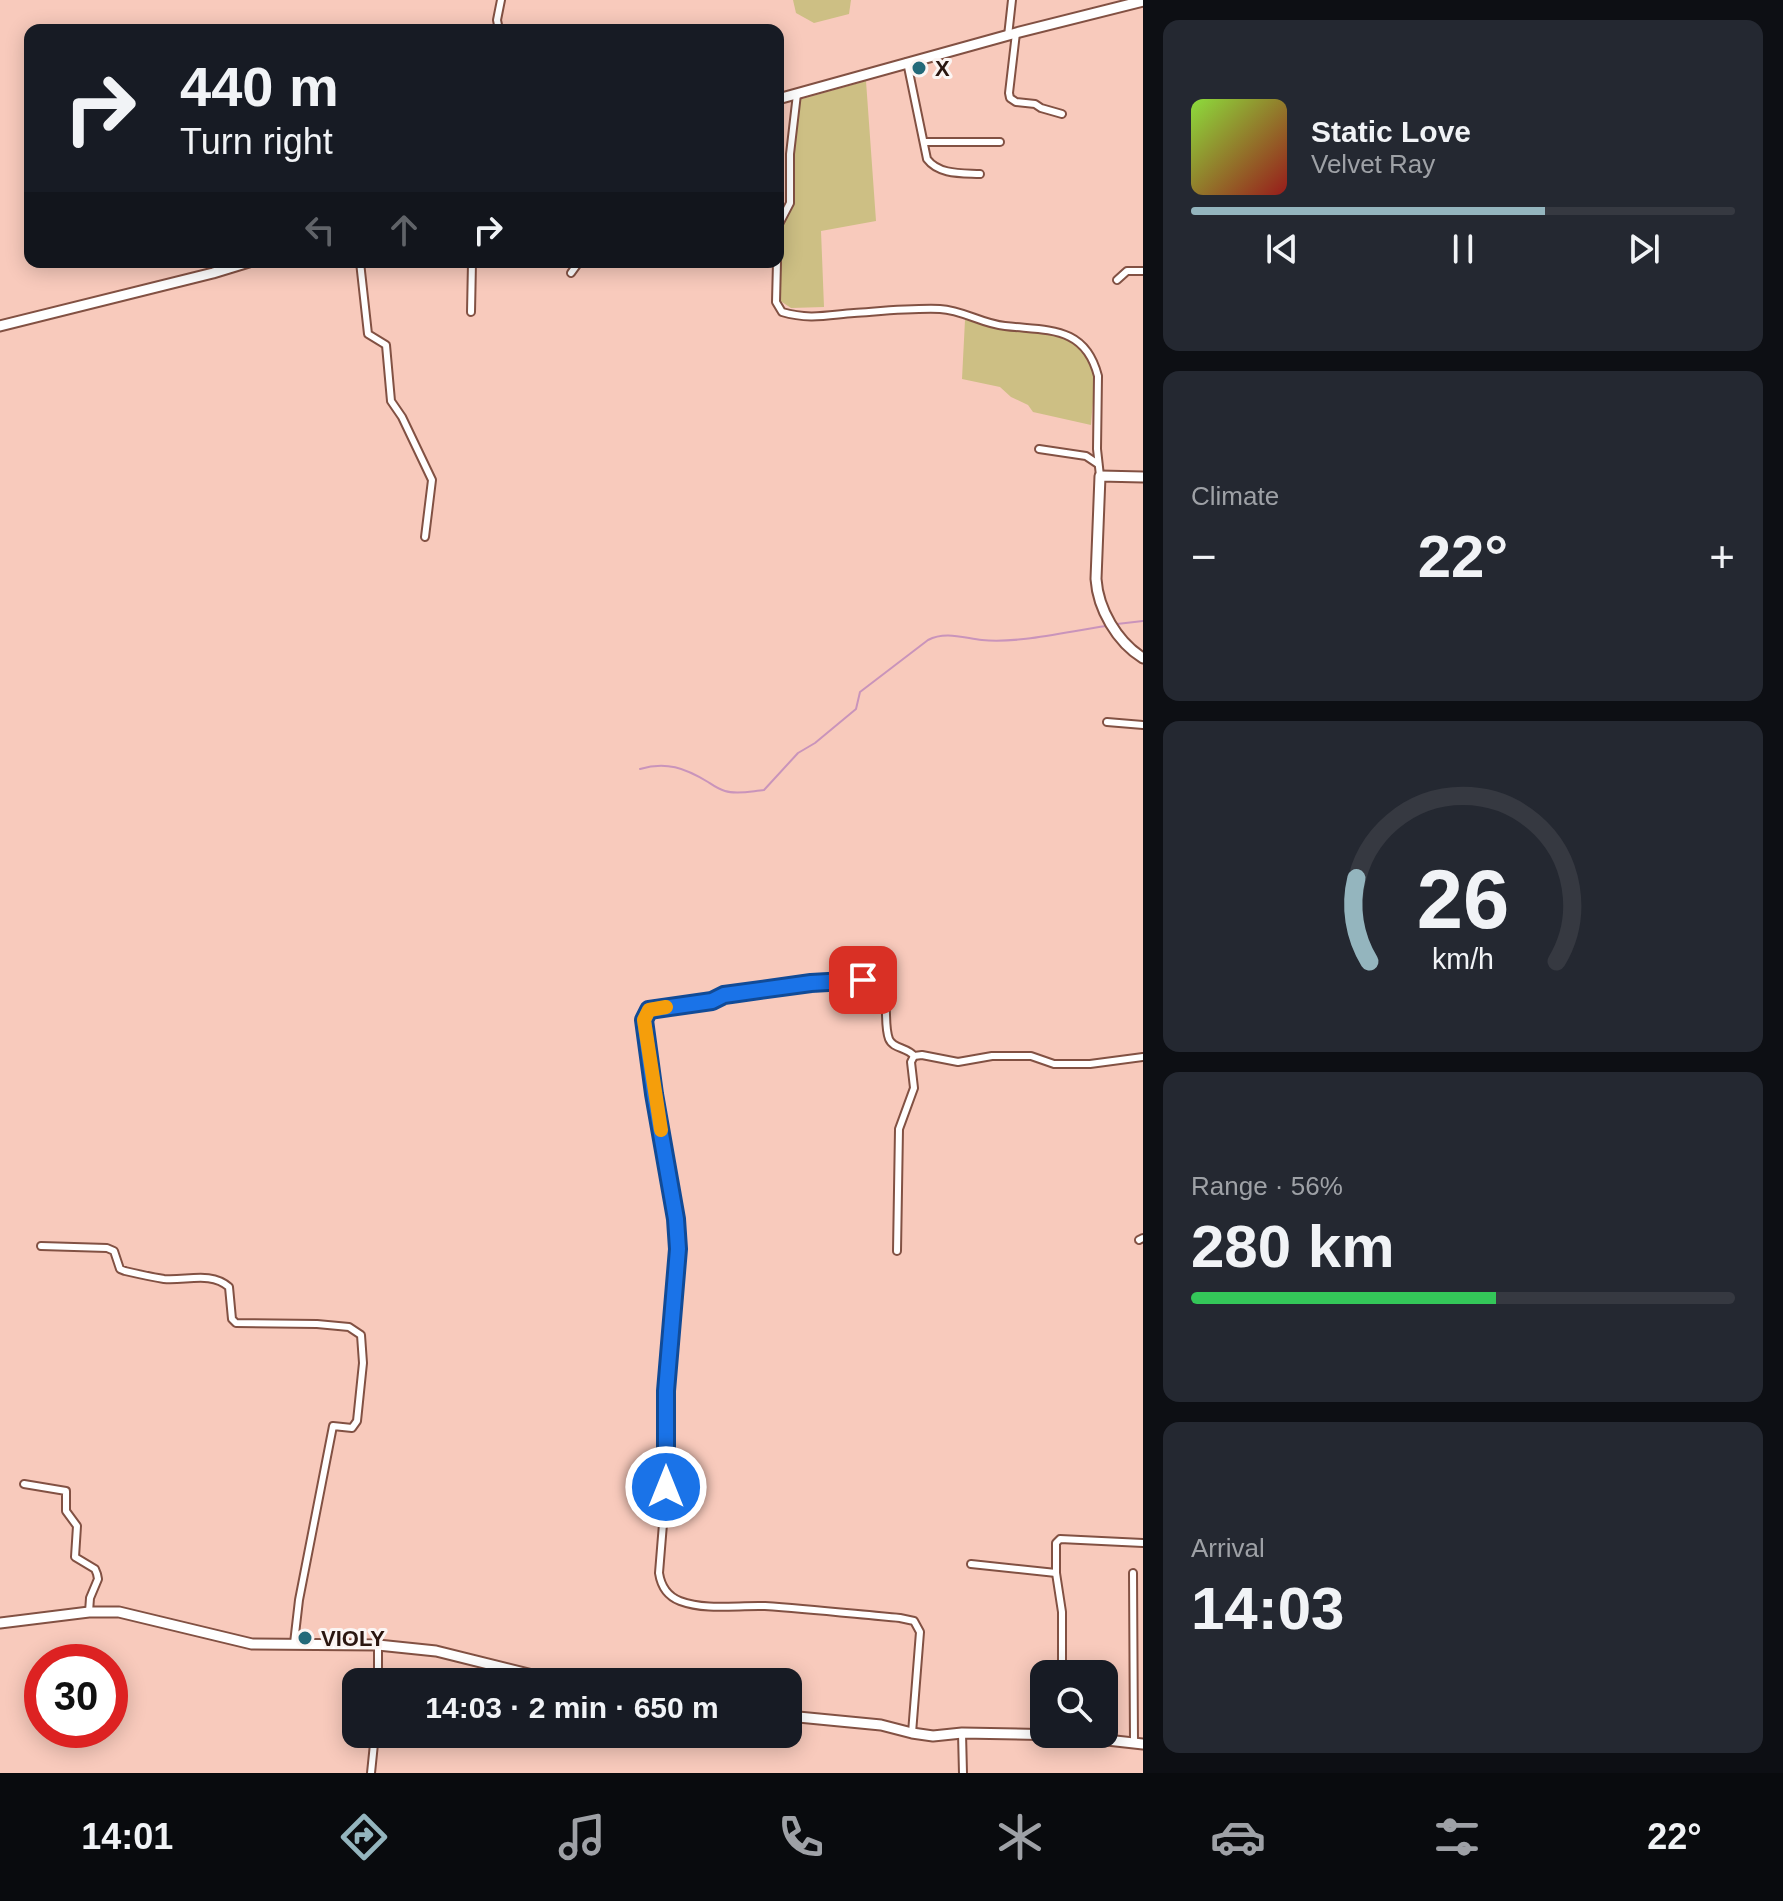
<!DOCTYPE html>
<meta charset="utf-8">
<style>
:root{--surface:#171b24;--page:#242831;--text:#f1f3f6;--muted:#9ea1a6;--line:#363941;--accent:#94b5be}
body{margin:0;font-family:Helvetica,sans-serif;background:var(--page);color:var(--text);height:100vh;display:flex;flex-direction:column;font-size:30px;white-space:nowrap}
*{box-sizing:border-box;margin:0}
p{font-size:26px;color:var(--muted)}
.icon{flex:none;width:44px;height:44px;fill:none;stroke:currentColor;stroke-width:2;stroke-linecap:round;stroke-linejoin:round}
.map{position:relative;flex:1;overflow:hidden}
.side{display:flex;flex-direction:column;gap:20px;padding:20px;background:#0d0f14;width:640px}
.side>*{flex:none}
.banner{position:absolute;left:24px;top:24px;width:760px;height:244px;border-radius:16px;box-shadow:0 4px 20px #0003;background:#171b24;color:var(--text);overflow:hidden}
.fabs{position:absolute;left:1030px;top:1660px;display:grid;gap:16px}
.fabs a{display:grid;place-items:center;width:88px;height:88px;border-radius:16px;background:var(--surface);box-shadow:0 4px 20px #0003;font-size:40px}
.speed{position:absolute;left:24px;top:1644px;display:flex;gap:16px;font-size:40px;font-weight:700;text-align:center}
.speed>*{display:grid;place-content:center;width:104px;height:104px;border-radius:50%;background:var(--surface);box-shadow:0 4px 20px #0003;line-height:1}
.speed .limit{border:12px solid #d22;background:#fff;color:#111}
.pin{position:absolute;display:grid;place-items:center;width:68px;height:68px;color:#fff;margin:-34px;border-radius:16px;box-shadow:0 4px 12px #0006}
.me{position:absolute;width:88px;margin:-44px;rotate:0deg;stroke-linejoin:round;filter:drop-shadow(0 0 6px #0008)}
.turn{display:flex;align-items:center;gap:28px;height:168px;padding:0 24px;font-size:36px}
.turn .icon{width:104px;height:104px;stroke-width:2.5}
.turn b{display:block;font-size:56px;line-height:68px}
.lanes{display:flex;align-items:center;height:76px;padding:0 24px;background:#0003;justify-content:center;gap:40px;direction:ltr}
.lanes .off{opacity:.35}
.big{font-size:60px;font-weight:800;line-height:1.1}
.side .card{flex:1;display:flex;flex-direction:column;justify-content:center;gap:12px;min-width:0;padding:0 28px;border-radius:16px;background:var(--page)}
.side .dial{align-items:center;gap:0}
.dial svg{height:208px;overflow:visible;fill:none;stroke:var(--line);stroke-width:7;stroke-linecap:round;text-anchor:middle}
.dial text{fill:var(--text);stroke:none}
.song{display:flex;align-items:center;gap:24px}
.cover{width:96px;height:96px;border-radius:12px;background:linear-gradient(135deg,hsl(90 70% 55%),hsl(0 70% 35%))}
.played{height:8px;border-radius:4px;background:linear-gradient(90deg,var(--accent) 65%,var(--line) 65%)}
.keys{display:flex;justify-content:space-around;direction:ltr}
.heat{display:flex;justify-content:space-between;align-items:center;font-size:44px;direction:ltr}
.charge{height:12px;border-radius:6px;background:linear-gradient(90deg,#34c759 56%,var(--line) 0)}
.trip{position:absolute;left:342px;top:1668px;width:460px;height:80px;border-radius:16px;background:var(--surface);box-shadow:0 4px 20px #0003;font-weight:800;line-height:80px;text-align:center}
.tab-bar{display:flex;height:128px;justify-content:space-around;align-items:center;background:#090b0e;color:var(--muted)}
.tab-bar .icon{width:56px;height:56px}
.tab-bar .current{color:var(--accent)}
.tab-bar b{font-size:36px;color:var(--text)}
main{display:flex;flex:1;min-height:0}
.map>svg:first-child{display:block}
</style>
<main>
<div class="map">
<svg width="1143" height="1773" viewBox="0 0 1143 1773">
<rect width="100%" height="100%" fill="#f8cabc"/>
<g fill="#cdbf84">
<polygon points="793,0 851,0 849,14 814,23 796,13"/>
<polygon points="866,81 876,221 821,231 824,307 791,308 779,300 779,222 789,212 792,198 791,159 795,101"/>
<path d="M965 320C1001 324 1090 325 1094 374 1095 391 1092 408 1091 425L1033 412 1028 405 1011 397 1000 387 962 379Z"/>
</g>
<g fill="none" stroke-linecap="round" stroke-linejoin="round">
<g stroke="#c994bb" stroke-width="2">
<polyline points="1117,624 1143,621"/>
<path d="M640 769C666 761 685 768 708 782 714 786 718 789 725 791 737 795 752 791 764 790L798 753 815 743 856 709 860 692 928 640C945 631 964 638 982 640 1017 644 1070 631 1106 626"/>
</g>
<g stroke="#825143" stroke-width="10">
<g id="street">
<polyline points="499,30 497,20 501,0"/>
<polyline points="1016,33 1009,93 1010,98 1016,102 1035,104 1041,108 1062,114"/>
<polyline points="1008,36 1012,0"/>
<path d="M907 62 927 159C939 175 962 173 980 174"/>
<polyline points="925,142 1000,142"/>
<polyline points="778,226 790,203 790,154 797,94"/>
<polyline points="360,262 368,334 386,345 391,401 402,417 432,480 425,537"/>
<path d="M777 262 776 302 782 312C809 320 828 315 854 313 883 311 912 308 940 309 963 310 982 324 1005 326 1047 331 1085 325 1098 376L1097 449 1100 476"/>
<polyline points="571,273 579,262"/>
<polyline points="1117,280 1127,271 1143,271"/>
<polyline points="471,312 472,262"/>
<polyline points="1039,449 1086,456 1098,464"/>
<polyline points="1107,722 1143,725"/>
<polyline points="1139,1240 1143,1238"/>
<path d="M41 1246 107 1248 114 1251 120 1269 125 1271C138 1274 151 1277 164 1279 186 1281 211 1271 229 1287L232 1319 236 1323 317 1324 349 1327 361 1335 363 1363 357 1421 352 1428 333 1426 299 1600 294 1643"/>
<polyline points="897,1251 899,1129 914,1088 911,1062 914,1056"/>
<polyline points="24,1484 66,1491 66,1511 77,1526 75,1557 95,1569 97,1574 98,1579 90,1598 89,1612"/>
<polyline points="971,1564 1056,1573 1056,1543 1060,1539 1143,1543"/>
<polyline points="1056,1573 1062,1612 1062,1674"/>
<polyline points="1133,1573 1134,1743"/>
<polyline points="378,1682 378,1645"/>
<path d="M912 1733 920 1632 914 1621 900 1618C855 1614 810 1609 765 1606 737 1605 707 1611 680 1601 667 1596 661 1586 659 1573L666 1487V1391L678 1249 676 1219 654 1094 644 1020 649 1010 712 1001 724 995 811 983 863 980C896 984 881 1018 889 1039 893 1049 907 1047 914 1056L922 1055 958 1062 992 1056H1031L1054 1064H1090L1143 1057"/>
<polyline points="962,1733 963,1773"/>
<polyline points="371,1773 375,1734"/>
</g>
</g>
<g stroke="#825143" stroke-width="13">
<g id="secondary">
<polyline points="778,99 1016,33 1143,1"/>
<polyline points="0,326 213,273 249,262"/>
<path d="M1143 477 1100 476 1096 579C1098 609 1117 642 1143 658"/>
<polyline points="0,1623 89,1612 119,1612 252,1644 378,1645 436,1651 561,1682"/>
<polyline points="788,1716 881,1725 912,1733 933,1736 962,1733 1062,1735 1143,1744"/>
</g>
</g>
<use href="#street" stroke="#fff" stroke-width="6"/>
<use href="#secondary" stroke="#fff" stroke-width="9"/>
</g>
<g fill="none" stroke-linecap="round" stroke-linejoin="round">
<g stroke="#114b97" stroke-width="20">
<polyline id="route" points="666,1487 666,1391 678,1249 676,1219 654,1094 644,1020 649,1010 712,1001 724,995 811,983 863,980"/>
</g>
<use href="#route" stroke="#1a73e8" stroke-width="14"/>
<polyline stroke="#f59e0b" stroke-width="14" points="661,1130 644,1020 649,1010 666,1007"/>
</g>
<g fill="#236979" stroke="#fbf5f3" stroke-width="3">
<circle cx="919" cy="68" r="8"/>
<circle cx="305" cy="1638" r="8"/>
</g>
<g text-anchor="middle" stroke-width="6" stroke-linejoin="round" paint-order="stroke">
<g font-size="22" font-weight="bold" fill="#2a1610" stroke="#fbf5f3" text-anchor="start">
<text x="935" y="76">X</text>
<text x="321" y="1646">VIOLY</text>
</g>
</g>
</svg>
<div class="fabs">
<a><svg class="icon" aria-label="search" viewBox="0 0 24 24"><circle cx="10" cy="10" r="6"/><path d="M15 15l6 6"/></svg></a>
</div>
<div class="speed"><div class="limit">30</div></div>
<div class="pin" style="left:863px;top:980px;background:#d93025"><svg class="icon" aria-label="arrive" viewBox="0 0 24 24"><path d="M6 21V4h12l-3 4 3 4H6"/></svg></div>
<svg class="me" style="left:666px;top:1487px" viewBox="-20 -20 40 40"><circle r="17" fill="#1a73e8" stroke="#fff" stroke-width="3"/><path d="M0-11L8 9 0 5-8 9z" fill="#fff"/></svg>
<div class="trip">14:03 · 2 min · 650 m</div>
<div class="banner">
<div class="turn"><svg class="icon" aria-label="right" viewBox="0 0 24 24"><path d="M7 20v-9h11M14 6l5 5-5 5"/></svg><div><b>440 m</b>Turn right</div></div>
<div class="lanes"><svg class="icon off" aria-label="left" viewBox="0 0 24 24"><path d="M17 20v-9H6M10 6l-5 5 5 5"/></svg><svg class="icon off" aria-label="ahead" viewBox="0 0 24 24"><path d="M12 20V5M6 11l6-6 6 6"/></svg><svg class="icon" aria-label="right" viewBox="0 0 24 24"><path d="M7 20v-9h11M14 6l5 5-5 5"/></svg></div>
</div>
</div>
<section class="side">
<div class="card">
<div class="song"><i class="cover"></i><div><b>Static Love</b><p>Velvet Ray</p></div></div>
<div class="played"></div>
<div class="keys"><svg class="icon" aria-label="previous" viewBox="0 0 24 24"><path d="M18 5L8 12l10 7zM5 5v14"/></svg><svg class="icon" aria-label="pause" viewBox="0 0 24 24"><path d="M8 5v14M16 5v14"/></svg><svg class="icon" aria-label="next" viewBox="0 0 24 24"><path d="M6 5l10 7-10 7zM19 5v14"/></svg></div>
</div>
<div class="card"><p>Climate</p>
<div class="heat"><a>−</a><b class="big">22°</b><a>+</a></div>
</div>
<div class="card dial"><svg viewBox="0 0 100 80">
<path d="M14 69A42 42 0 1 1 86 69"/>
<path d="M14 69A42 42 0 0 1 9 37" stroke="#94b5be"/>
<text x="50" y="56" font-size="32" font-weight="700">26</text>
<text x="50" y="72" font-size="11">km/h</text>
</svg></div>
<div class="card"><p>Range · 56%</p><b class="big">280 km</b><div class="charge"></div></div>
<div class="card"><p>Arrival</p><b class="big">14:03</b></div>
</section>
</main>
<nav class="tab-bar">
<b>14:01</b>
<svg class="icon current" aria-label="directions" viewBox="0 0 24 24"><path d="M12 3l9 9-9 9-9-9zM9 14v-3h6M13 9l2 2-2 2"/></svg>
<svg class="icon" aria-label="music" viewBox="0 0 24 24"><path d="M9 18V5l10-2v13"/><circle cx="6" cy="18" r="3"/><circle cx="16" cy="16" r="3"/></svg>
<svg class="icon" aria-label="phone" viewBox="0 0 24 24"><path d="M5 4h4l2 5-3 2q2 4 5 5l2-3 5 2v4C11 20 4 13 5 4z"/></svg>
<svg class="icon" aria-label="climate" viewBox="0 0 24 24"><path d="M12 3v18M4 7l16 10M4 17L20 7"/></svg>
<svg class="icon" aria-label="car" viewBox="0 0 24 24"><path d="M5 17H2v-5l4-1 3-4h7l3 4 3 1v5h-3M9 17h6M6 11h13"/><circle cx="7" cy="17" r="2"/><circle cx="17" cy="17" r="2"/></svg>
<svg class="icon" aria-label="filters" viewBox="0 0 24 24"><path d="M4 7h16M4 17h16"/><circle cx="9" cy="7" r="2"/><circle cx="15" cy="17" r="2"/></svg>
<b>22°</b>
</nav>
